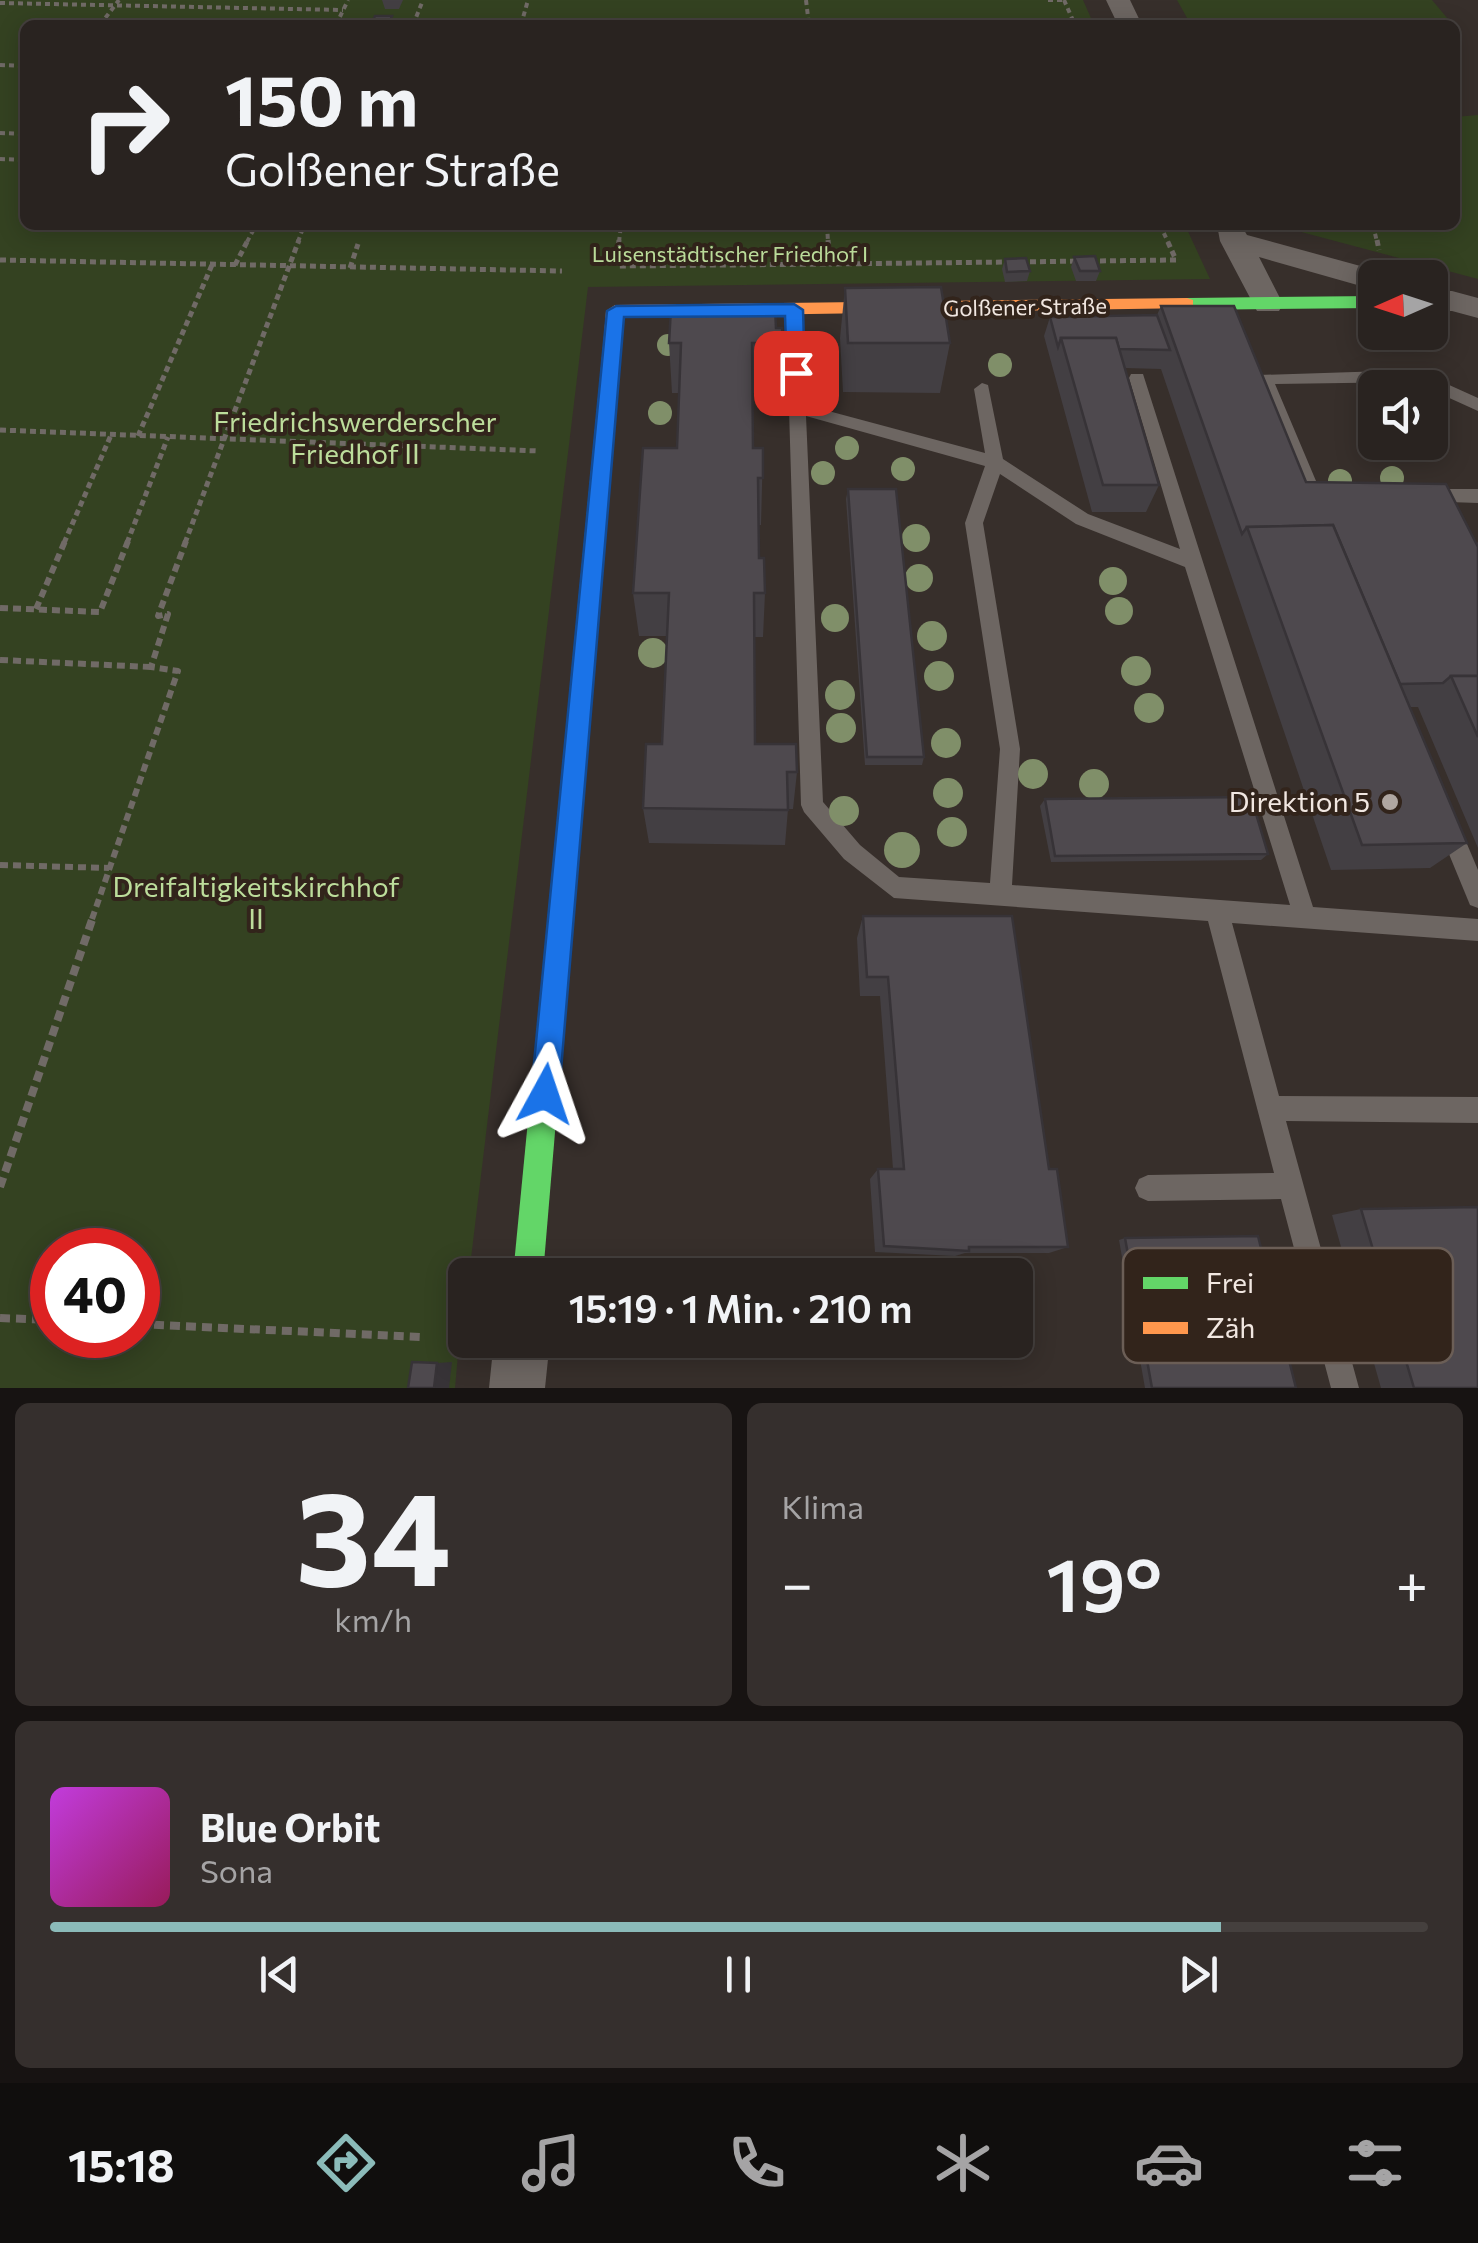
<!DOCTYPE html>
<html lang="de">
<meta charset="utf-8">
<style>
:root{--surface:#292320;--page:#352f2d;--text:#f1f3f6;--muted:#a5a4a5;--line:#45403e;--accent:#8bbbb9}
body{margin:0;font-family:Commissioner,sans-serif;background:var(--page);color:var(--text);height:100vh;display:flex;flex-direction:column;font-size:38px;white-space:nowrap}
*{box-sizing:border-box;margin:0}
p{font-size:32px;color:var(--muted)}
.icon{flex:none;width:55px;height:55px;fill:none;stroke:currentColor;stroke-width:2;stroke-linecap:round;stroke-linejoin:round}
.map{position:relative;height:1388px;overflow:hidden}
.panel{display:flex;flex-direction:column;gap:15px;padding:15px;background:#171312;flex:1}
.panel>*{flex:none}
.guide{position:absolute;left:20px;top:20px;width:1440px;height:210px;border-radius:15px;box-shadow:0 5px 25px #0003,0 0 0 2px var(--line);background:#292320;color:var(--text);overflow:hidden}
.needle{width:65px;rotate:267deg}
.fabs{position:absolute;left:1358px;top:260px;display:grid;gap:20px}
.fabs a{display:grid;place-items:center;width:90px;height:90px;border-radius:15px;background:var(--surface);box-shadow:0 5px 25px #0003,0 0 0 2px var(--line);font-size:50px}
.speed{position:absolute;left:30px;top:1228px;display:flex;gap:20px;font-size:50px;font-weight:700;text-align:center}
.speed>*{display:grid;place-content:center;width:130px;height:130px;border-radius:50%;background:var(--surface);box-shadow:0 5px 25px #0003,0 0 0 2px var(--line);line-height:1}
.speed .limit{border:15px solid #d22;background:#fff;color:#111}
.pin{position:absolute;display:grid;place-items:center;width:85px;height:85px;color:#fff;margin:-42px;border-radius:20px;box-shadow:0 5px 15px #0006}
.me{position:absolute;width:110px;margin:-55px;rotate:5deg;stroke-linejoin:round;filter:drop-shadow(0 0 8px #0008)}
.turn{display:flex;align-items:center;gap:35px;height:210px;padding:0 40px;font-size:45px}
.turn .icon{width:130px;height:130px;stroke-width:2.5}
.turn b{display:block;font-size:70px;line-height:85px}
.big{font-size:75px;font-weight:600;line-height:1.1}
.panel .widget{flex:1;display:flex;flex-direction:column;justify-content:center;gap:15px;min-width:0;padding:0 35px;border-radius:15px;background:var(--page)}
.panel .dial{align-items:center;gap:0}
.dial b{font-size:130px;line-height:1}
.song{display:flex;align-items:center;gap:30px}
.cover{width:120px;height:120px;border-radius:15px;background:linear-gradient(135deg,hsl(290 70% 55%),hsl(330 70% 35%))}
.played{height:10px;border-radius:5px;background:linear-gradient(90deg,var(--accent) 85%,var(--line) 85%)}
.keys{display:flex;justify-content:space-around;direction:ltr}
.heat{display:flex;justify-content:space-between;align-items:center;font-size:55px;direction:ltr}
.panel .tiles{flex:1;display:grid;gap:15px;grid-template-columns:1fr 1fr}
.widget:last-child{grid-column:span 2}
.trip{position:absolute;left:448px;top:1258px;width:585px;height:100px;border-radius:15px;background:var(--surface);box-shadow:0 5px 25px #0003,0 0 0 2px var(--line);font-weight:600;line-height:100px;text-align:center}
.tab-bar{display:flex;height:160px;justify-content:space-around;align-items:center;background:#100e0d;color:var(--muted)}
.tab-bar .icon{width:70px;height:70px}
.tab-bar .active{color:var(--accent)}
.tab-bar b{font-size:45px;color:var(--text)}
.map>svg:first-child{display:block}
</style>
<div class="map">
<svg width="1478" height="1388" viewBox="0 0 1478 1388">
<rect width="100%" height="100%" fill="#372f2b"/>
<g fill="#344221" fill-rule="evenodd">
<path d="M0 0H1083L1094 25H25V225H1185L1210 279 588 287 469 1275H465L455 1388H0ZM52 1250H138V1335H52Z"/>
<polygon points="1177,0 1432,0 1453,25 1191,25"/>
<polygon points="1478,115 1478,279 1275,225 1455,225 1455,117"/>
</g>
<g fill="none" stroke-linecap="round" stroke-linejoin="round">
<g stroke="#706a66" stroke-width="4" stroke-dasharray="5 4" stroke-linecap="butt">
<polyline points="806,0 809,25"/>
<polyline points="1048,0 1064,0"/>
<polyline points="1064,0 1075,25"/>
<polyline points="0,3 343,10"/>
<polyline points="100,25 119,0"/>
<polyline points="336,25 348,0"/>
<polyline points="413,25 423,0"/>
<polyline points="521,25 528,0"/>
<polyline points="0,65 25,66"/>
<polyline points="0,133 25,134"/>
<polyline points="0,159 25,160"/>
<polyline points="827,225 828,242"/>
<polyline points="1160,225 1168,242"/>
<polyline points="1373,225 1377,242"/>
<polyline points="247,242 256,225"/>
<polyline points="298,242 304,225"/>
<polyline points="619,242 621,225"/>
</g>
<g stroke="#706a66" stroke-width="5" stroke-dasharray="6 4" stroke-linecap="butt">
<polyline points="619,240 616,266 830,264"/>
<polyline points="828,240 830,264 1008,262"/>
<polyline points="1377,240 1379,250"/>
<polyline points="0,260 562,271"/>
<polyline points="1090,261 1176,260 1167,240"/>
<polyline points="1020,262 1078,261"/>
<polyline points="235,265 248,240"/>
<polyline points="350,268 358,244"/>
<polyline points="0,430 539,451"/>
<polyline points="138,436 212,265"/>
<polyline points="64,543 111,435"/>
<polyline points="127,543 168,437"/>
<polyline points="185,543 299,240"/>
</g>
<g stroke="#706a66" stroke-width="6" stroke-dasharray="8 5" stroke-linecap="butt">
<polyline points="0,608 100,612 128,541"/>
<polyline points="36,609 65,541"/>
<polyline points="0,660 151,667"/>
<polyline points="0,865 109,868"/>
<polyline points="92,919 178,671 151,667 168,614 158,616 186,541"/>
</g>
<g stroke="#706a66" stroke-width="8" stroke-dasharray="10 6" stroke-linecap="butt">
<polyline points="0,1187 93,917"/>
<polyline points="0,1318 52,1320"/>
<polyline points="138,1324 420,1337"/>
</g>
<g fill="#6d6662" fill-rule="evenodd">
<path d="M794 305 802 310 806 405 985 453 974 389 982 383 988 385 1003 459 1088 514 1180 549 1129 378 1131 374H1143L1313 907 1478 919V941L1232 923 1279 1096 1478 1097V1123L1286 1121 1359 1388H1331L1281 1199 1148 1201 1139 1197 1135 1188 1139 1179 1148 1175 1274 1173 1208 921 894 898 844 859 804 812 801 805 786 310ZM806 416 985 466 965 523 1000 749 990 883 899 877 860 845 823 802ZM1000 474 1076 524 1185 567 1290 905 1012 885 1020 749 983 523Z"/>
<polygon points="1416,370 1478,398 1478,411 1414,382 1275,384 1327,507 1318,514 1312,512 1257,379 1259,375"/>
<polygon points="1426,489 1478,489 1478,503 1420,501 1417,496 1420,491"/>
<polygon points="1448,815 1456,818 1478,870 1478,908 1470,905 1437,825 1440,818"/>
</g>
<g fill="#6d6662" fill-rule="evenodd">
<polygon points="1106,0 1130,0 1142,25 1118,25"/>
<polygon points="1217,225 1241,225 1247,235 1386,273 1388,278 1375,278 1375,290 1259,257 1283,304 1279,311 1257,311 1220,241"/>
<polygon points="1430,291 1452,291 1478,298 1478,318 1452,311 1430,311"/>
<polygon points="494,1340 550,1340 545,1388 489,1388"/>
</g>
<g fill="#63d668" fill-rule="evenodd">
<polygon points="1375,296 1375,308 1187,310 1178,304 1187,298"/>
<polygon points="613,330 622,336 543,1275 513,1275 604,336"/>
</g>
<polygon fill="#ff974d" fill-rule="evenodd" points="1187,298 1193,300 1193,308 623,317 619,340 613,342 604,336 606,311 615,305"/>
</g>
<g fill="#808f69">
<circle cx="821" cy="344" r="11"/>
<circle cx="668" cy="345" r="11"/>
<circle cx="1000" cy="365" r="12"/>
<circle cx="821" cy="384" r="12"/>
<circle cx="660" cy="413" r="12"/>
<circle cx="847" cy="448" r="12"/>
<circle cx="903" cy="469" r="12"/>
<circle cx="823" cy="473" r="12"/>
<circle cx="1392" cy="478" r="12"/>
<circle cx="1340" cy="481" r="12"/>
<circle cx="916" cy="538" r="14"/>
<circle cx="919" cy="578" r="14"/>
<circle cx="1113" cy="581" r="14"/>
<circle cx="1119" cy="611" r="14"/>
<circle cx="835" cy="618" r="14"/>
<circle cx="932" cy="636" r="15"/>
<circle cx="653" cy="653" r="15"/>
<circle cx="1136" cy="671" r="15"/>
<circle cx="939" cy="676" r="15"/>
<circle cx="840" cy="695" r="15"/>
<circle cx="1149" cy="708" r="15"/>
<circle cx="841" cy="728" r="15"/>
<circle cx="946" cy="743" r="15"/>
<circle cx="1033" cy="774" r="15"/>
<circle cx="1094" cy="784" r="15"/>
<circle cx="948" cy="793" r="15"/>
<circle cx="844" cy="811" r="15"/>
<circle cx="952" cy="832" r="15"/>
<circle cx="902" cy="850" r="18"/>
</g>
<g fill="#433f43">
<polygon points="382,0 403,0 399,9 385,9"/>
<polygon points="1074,257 1100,271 1096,281 1076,281 1071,267"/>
<polygon points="1005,259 1030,271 1027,281 1005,282 1002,269"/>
<polygon points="845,288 950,343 940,393 843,392 840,338"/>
<polygon points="1161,306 1306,482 1476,544 1478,542 1478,848 1418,707 1409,707 1467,843 1430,868 1331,870 1161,369 1125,368 1159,485 1146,512 1092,512 1044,336 1050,317 1157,315"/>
<polygon points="776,328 783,343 781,393 753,393 753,448 763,448 761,525 758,525 759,558 765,593 763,637 755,637 755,744 797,772 793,809 788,809 785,845 649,843 643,808 662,744 667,636 639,636 633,593 677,448 679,393 672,393 669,343"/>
<polygon points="848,489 924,757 922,765 865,765 846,499"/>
<polygon points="1045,799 1268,854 1261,860 1051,862 1040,806"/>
<polygon points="863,916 1049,1169 1068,1247 1049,1253 965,1253 955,1256 875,1252 870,1179 878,1169 893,1169 880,996 860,996 857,938"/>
<polygon points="1361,1209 1478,1388 1381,1388 1332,1215"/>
<polygon points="1125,1238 1296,1388 1145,1388 1119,1240"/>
</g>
<polygon fill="#373337" points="452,1362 449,1388 434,1388 437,1363"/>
<g fill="#4e494e" stroke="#373337" stroke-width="2.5">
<polygon points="375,16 392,16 388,25 371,25"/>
<polygon points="1095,256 1100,271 1080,271 1074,257"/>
<polygon points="1026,258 1030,271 1007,272 1005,259"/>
<polygon points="941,287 950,343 848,343 845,288"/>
<polygon points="1161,306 1234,306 1306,482 1446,484 1478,547 1478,676 1451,676 1443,683 1400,684 1333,525 1247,527 1242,534"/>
<polygon points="775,307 776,328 782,328 783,343 752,343 753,448 763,448 763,478 758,478 759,558 764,558 765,593 754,593 755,744 796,744 797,772 787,772 788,810 643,808 646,744 662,744 669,593 633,593 643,448 677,448 681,343 669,343 671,308"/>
<polygon points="1157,315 1170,350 1119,349 1116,338 1061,338 1058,347 1050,317"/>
<polygon points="1061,338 1116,338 1159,485 1103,485"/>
<polygon points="848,489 896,489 924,757 867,757"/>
<polygon points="1333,525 1467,843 1362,845 1247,527"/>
<polygon points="1451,676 1478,676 1478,737"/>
<polygon points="1251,797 1268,854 1055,856 1045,799"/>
<polygon points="863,916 1012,916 1049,1169 1057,1169 1068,1247 969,1247 969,1251 884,1246 878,1169 904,1169 888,977 867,977"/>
<polygon points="1478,1207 1478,1388 1414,1388 1361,1209"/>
<polygon points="1258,1236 1296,1388 1152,1388 1125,1238"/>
<polygon points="412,1362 437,1363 434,1388 408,1388"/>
</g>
<polygon fill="#1a73e8" stroke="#114b97" stroke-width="2.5" points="794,304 803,310 805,373 796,380 787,373 785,316 624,317 559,1094 555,1104 545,1108 535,1104 531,1094 607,311 616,306"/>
<circle fill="#b0a7a1" stroke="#32241b" stroke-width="4" cx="1390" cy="802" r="10"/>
<g text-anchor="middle" stroke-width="8" stroke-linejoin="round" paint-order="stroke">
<g font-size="22" fill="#bcdd9b" stroke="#32241b">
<text x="730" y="262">Luisenstädtischer Friedhof I</text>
</g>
<g font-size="22" fill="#f1e7e1" stroke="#32241b">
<text transform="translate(1025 307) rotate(-1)" y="8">Golßener Straße</text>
</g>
<g font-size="28" fill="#bcdd9b" stroke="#32241b">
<text x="355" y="432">Friedrichswerderscher<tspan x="355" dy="32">Friedhof II</tspan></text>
<text x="256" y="897">Dreifaltigkeitskirchhof<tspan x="256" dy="32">II</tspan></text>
</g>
<g font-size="28" fill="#f1e7e1" stroke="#32241b" text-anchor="end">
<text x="1370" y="812">Direktion 5</text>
</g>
</g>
<rect x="1123" y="1248" width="330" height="115" rx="15" fill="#32241b" stroke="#6b5e56" stroke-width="2.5"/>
<rect x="1143" y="1277" width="45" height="12" fill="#63d668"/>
<rect x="1143" y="1322" width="45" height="12" fill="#ff974d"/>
<g font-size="28" fill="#f1e7e1">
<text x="1206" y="1293">Frei</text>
<text x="1206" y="1338">Zäh</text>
</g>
</svg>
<div class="fabs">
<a><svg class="needle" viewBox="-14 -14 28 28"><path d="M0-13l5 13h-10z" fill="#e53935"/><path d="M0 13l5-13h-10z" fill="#a5a4a5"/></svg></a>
<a><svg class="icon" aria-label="sound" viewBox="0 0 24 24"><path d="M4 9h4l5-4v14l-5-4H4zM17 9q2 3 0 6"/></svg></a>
</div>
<div class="speed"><div class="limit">40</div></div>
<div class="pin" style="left:796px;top:373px;background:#d93025"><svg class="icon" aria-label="arrive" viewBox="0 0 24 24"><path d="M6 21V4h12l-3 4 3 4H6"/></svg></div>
<svg class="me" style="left:545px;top:1094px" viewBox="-20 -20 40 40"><path d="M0-17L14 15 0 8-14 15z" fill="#1a73e8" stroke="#fff" stroke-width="4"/></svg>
<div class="trip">15:19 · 1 Min. · 210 m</div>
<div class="guide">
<div class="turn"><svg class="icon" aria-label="right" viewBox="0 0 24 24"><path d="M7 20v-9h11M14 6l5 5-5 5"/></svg><div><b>150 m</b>Golßener Straße</div></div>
</div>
</div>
<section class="panel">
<div class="tiles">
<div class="widget dial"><b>34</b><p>km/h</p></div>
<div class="widget"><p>Klima</p>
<div class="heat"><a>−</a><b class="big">19°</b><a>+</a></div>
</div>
<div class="widget">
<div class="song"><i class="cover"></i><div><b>Blue Orbit</b><p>Sona</p></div></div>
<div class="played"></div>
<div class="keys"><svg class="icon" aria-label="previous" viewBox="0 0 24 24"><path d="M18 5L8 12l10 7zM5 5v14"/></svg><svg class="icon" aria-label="pause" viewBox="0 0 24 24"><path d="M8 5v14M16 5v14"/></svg><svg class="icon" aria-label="next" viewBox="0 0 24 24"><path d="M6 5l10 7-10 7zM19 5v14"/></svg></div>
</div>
</div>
</section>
<nav class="tab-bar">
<b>15:18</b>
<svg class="icon active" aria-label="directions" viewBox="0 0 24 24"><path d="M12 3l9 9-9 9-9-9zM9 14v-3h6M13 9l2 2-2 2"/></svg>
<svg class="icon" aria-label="music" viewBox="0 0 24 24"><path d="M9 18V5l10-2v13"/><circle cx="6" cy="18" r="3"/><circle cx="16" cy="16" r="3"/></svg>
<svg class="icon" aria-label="phone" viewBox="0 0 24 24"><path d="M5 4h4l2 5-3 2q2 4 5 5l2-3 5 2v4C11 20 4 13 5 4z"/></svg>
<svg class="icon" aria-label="climate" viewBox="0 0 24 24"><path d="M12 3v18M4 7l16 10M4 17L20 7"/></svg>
<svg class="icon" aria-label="car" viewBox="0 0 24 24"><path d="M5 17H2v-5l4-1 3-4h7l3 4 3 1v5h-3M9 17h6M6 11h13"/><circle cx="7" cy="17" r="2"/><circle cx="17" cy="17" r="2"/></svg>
<svg class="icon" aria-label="filters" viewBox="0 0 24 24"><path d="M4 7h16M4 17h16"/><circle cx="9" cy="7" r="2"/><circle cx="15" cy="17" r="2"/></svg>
</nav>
